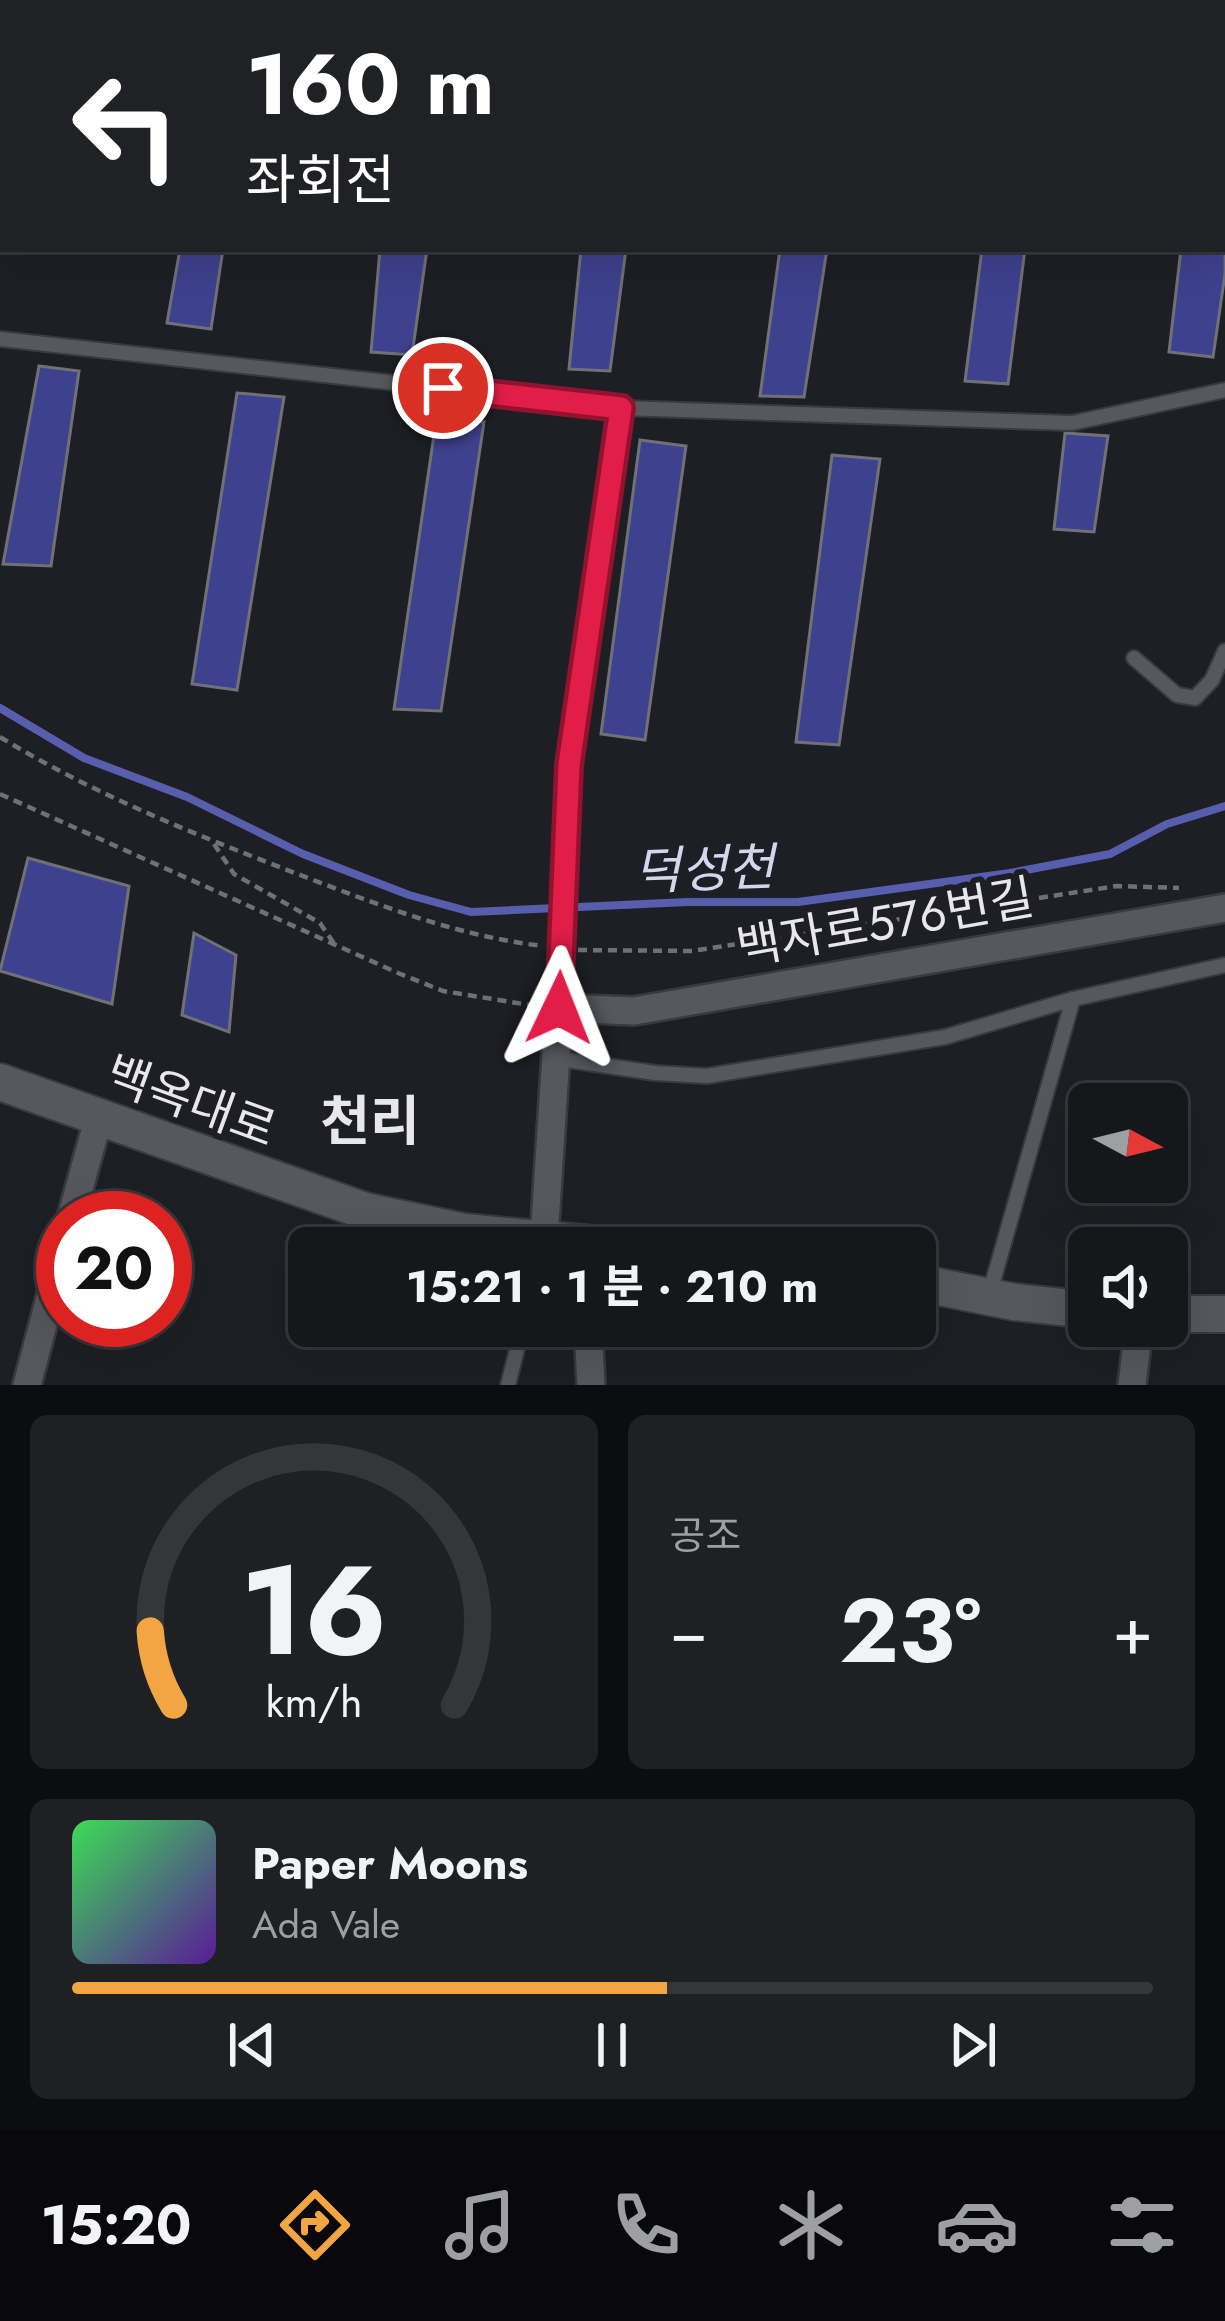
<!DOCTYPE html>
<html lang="ko">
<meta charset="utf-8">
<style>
:root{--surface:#16171b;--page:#1f2024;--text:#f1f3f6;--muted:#9e9fa3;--line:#35363a;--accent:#f2a542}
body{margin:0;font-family:Jost,"Noto Sans KR",sans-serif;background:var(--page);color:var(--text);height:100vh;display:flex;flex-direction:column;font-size:45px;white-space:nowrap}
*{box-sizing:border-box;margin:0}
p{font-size:39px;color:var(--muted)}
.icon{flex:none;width:66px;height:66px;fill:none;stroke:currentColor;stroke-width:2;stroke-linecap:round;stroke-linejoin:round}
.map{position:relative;height:1385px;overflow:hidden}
.drawer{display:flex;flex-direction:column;gap:30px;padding:30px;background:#0c0d0f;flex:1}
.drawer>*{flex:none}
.top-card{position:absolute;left:0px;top:0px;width:1227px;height:252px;box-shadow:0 12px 48px #0002,0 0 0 3px var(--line);background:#202124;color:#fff;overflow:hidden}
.needle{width:78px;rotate:97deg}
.controls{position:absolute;left:1068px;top:1083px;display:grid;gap:24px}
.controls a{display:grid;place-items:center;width:120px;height:120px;border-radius:18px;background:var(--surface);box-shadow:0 12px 48px #0002,0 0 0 3px var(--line);font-size:60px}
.speed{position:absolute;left:36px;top:1191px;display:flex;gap:24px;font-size:60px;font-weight:700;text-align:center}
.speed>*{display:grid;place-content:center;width:156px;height:156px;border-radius:50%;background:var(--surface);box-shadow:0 12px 48px #0002,0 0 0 3px var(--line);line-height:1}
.speed .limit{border:18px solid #d22;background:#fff;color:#111}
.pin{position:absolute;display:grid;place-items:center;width:102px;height:102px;color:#fff;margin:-51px;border:6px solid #fff;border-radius:50%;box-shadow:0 3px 12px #0007}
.me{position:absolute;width:132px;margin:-66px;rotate:2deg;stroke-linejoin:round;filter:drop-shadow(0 0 9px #0008)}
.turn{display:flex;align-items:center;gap:42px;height:252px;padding:0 48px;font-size:54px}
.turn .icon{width:156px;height:156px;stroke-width:2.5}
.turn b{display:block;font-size:84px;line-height:102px}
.big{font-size:90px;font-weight:700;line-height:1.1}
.drawer .widget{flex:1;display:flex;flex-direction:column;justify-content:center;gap:18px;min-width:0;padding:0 42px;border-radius:18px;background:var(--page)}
.drawer .dial{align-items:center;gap:0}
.dial svg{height:312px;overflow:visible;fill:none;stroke:var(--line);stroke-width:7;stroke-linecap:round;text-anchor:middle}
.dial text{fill:var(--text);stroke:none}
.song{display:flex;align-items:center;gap:36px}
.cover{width:144px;height:144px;border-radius:18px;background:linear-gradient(135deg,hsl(130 70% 55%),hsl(270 70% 35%))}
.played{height:12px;border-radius:6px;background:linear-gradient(90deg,var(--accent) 55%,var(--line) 55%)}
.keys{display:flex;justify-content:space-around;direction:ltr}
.heat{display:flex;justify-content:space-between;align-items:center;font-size:66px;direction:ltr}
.drawer .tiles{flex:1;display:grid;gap:30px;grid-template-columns:1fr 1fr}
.widget:last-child{grid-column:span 2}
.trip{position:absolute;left:288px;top:1227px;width:648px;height:120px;border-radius:18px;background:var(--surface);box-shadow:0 12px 48px #0002,0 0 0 3px var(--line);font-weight:700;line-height:120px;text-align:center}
.menu{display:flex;height:192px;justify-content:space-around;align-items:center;background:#09090b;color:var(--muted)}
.menu .icon{width:84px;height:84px}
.menu .on{color:var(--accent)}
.menu b{font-size:54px;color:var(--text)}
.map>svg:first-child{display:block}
</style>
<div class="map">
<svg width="1225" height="1385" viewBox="0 0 1225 1385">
<rect width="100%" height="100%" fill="#1e1f24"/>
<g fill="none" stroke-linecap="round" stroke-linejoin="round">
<polyline stroke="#585eae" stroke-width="8" points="0,708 84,758 187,797 303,854 409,895 471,912 687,902 798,902 1010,873 1110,854 1167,824 1225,806"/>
</g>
<g fill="#3e418e" stroke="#707177" stroke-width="3">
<polygon points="1225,157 1225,274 1213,357 1169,352 1181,249 1224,249"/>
<polygon points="180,249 223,249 211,329 167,323"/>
<polygon points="380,249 427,249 412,355 371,352"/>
<polygon points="581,249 626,249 610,371 569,369"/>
<polygon points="780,249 827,249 804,397 760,396"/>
<polygon points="982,249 1025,249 1008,384 965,381"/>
<polygon points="39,366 79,371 51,566 3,564"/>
<polygon points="237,393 284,397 237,690 192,684"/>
<polygon points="436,421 484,422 441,711 394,709"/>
<polygon points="1065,433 1108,436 1094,532 1054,529"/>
<polygon points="640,440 686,446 645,740 601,734"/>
<polygon points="832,455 880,459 839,745 796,742"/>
<polygon points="28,858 129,886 112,1004 0,971"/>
<polygon points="194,933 236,955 229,1032 182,1015"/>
</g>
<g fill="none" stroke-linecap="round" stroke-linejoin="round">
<g stroke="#393a3e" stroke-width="18">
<g id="lane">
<polyline points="0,339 621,408 1072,423 1225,390"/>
<polyline points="1134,658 1177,695 1195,698 1212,680 1225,651"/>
<polyline points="569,765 621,408"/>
<polyline points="554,1058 655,1073 707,1076 945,1037 1073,999 1225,965"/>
<polyline points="990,1292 1073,999"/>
<polyline points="508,1385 519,1341 532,1326"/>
</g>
</g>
<g stroke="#393a3e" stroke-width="32">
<g id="street">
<polyline points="71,1218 98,1120"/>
<polyline points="544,1239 559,1008 634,1011 1225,908"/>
<polyline points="588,1326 591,1385"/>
<polyline points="27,1385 63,1249"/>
<polyline points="1132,1385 1139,1326"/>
</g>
</g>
<g stroke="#393a3e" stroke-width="40">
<g id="secondary">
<polyline points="0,1082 365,1211 465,1232 635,1248"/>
<polyline points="915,1282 1014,1302 1089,1310"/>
<polyline points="1167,1314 1225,1314"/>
</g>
</g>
<g stroke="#707175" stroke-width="4.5" stroke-dasharray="9 6" stroke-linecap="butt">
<path d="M0 737C93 794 194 834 295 873 376 904 456 936 543 946"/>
<polyline points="0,794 398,973 443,991 536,1006"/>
<polyline points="214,844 234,874 320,923 335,945"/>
<polyline points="578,950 692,951 1117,886 1179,888"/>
</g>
<use href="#lane" stroke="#57585e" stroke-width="14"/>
<use href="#street" stroke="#57585e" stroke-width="27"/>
<use href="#secondary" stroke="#57585e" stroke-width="36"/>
<g stroke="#393a3e" stroke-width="18" stroke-linecap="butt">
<polyline id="lane-bridge" points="560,990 569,765"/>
</g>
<use href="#lane-bridge" stroke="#57585e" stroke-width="14"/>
</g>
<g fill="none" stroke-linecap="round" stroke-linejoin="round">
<g stroke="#92132f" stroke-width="30">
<polyline id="route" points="443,388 621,408 569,765 559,1008"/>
</g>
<use href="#route" stroke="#e11d48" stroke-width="21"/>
</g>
<g text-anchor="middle" stroke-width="12" stroke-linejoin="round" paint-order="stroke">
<g font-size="48" fill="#e8e8ec" stroke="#1e1f24">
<text transform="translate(885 922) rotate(-10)" y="17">백자로576번길</text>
<text transform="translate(191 1101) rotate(20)" y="17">백옥대로</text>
</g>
<g font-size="51" font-style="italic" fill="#d3d7ed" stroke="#1e1f24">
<text transform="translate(704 869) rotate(-2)" y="18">덕성천</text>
</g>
<g font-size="54" font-weight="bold" fill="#e8e8ec" stroke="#1e1f24">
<text x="370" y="1140">천리</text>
</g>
</g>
</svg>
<div class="controls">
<a><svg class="needle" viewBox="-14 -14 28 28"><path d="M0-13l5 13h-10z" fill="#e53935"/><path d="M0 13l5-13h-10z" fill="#9e9fa3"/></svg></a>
<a><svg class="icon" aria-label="sound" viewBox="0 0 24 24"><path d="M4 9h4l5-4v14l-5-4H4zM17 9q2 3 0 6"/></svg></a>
</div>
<div class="speed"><div class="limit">20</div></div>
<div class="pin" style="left:443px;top:388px;background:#d93025"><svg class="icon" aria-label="arrive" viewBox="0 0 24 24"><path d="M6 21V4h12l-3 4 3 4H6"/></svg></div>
<svg class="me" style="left:559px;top:1008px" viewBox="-20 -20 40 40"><path d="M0-17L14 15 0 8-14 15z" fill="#e11d48" stroke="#fff" stroke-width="4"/></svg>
<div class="trip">15:21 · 1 분 · 210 m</div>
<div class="top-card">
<div class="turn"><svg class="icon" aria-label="left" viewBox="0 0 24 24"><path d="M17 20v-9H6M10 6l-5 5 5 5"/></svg><div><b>160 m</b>좌회전</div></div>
</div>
</div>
<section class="drawer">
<div class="tiles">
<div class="widget dial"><svg viewBox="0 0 100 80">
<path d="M14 69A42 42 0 1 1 86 69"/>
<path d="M14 69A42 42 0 0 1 8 50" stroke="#f2a542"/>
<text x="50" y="56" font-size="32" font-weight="700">16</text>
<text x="50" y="72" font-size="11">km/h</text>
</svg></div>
<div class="widget"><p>공조</p>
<div class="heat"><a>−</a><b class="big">23°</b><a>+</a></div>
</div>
<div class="widget">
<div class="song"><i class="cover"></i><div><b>Paper Moons</b><p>Ada Vale</p></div></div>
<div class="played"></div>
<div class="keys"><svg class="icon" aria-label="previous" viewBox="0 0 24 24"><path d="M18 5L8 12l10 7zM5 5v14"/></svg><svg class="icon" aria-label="pause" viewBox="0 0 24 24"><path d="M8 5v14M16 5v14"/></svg><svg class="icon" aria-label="next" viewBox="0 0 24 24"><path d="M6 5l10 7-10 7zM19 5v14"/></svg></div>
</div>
</div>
</section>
<nav class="menu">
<b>15:20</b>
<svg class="icon on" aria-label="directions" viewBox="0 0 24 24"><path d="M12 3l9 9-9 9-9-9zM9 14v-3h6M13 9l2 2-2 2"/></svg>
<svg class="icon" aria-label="music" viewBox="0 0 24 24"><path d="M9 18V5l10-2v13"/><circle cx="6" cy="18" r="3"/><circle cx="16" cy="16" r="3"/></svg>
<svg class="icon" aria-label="phone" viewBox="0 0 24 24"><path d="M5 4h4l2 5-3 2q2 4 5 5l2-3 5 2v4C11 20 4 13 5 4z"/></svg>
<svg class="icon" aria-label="climate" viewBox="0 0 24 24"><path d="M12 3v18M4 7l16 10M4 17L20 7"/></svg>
<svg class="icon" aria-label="car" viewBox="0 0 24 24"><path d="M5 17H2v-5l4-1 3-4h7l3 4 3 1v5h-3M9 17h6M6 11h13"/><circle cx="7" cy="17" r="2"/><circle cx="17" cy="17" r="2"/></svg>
<svg class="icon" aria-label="filters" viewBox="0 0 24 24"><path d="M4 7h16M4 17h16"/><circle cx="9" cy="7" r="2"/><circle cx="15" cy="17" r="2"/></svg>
</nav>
